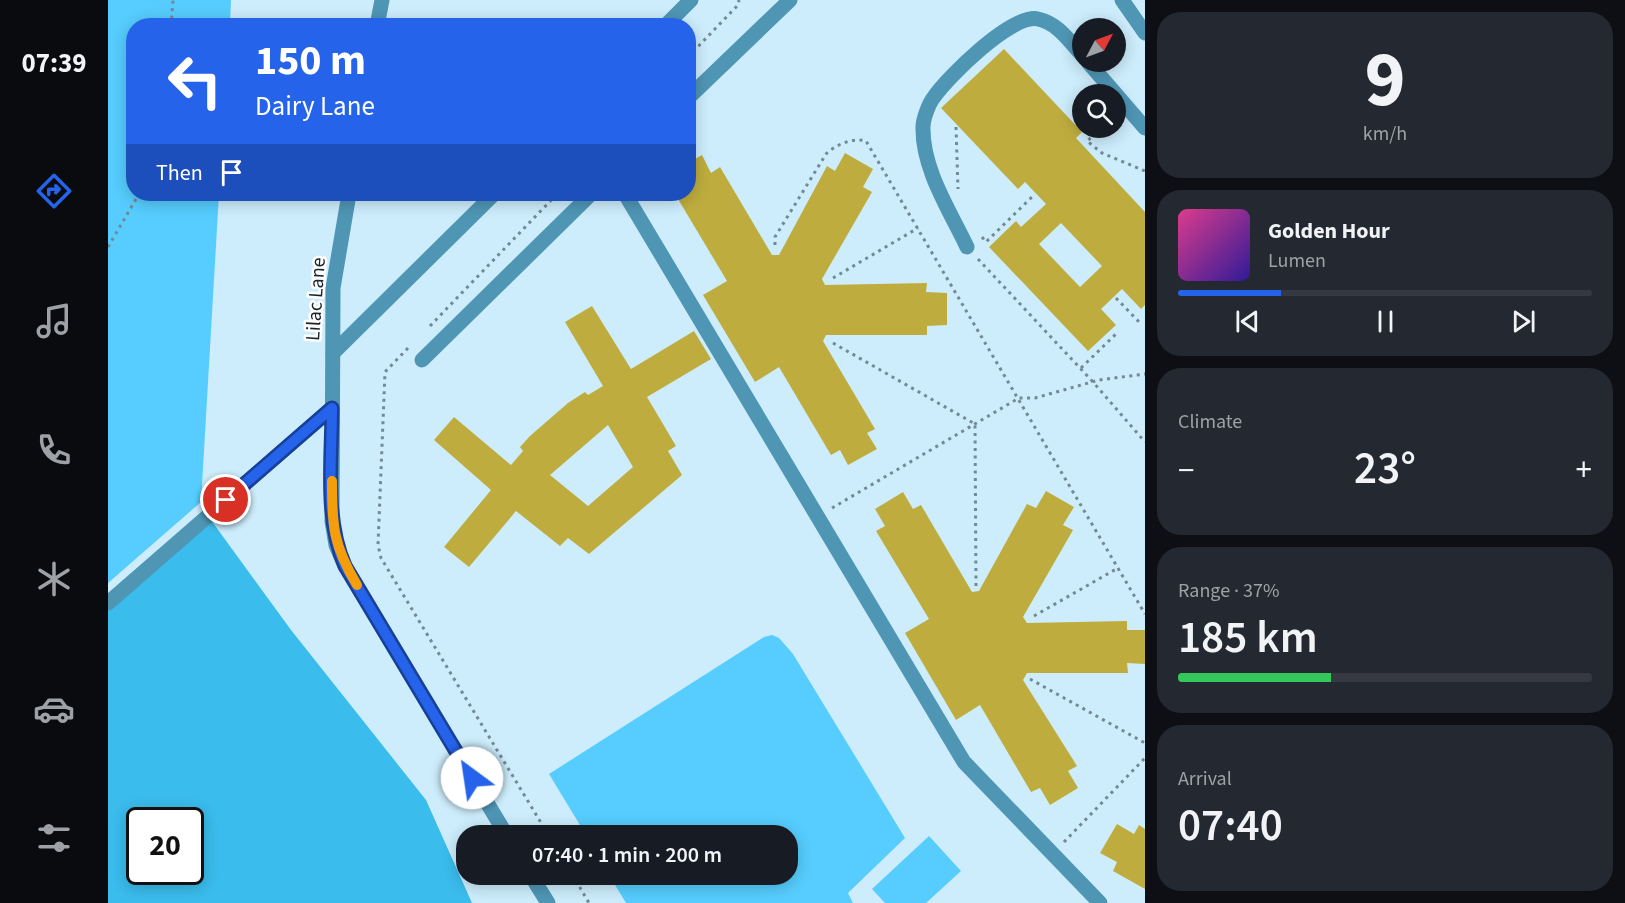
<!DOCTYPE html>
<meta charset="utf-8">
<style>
:root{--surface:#171b24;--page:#242831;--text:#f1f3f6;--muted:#9ea1a6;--line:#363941;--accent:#2563eb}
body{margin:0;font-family:"Source Sans 3",sans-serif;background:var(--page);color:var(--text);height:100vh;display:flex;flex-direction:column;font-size:22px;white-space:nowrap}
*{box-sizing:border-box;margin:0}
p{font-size:20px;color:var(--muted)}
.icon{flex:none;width:33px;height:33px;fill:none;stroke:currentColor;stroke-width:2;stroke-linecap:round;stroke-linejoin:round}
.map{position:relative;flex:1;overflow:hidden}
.panel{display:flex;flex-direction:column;gap:12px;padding:12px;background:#0d0f14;width:480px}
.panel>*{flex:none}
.hud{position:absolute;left:18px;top:18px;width:570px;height:183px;border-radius:24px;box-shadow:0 3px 15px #0003;background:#2563eb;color:#fff;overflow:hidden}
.needle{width:39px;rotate:49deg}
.buttons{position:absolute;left:964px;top:18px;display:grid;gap:12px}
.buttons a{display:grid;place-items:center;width:54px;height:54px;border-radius:50%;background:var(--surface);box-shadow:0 3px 15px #0003;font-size:30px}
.speed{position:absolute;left:18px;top:807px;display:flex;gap:12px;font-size:30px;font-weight:700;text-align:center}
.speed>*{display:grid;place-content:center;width:78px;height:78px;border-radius:50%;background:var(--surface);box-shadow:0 3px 15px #0003;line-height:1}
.speed .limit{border:3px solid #111;border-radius:9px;background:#fff;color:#111}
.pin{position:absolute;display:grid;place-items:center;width:51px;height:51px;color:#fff;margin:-26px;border:3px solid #fff;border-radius:50%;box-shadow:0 2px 6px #0007}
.me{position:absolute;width:66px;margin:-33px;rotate:329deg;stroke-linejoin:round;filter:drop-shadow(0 0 4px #0008)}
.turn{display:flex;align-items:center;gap:21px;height:126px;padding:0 30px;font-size:27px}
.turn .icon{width:78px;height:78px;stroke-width:2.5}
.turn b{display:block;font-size:42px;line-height:51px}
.then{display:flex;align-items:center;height:57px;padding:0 30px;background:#0003;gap:12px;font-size:22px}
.big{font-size:45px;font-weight:600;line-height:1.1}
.panel .card{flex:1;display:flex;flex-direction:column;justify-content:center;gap:9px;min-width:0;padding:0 21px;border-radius:24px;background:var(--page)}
.panel .dial{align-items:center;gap:0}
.dial b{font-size:78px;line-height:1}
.song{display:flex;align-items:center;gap:18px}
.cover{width:72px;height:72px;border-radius:9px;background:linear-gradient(135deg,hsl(330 70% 55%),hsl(250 70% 35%))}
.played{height:6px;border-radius:3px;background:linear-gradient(90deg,var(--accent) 25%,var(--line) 25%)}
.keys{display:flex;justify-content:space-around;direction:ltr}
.heat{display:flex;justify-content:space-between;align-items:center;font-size:33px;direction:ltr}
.charge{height:9px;border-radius:4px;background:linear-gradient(90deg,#34c759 37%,var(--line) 0)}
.trip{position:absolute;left:348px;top:825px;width:342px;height:60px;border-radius:24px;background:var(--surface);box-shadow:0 3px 15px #0003;font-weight:600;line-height:60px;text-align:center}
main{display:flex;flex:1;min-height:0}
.dock{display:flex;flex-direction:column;width:108px;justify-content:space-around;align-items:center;background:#090b0e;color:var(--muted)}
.dock .icon{width:42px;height:42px}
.dock .selected{color:var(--accent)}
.dock b{font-size:27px;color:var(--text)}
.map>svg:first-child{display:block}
</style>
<main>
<nav class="dock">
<b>07:39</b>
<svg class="icon selected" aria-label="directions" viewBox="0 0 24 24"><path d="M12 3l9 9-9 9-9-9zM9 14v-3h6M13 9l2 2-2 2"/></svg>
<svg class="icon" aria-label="music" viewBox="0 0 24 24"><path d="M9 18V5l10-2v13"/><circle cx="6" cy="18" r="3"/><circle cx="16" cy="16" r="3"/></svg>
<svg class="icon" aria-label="phone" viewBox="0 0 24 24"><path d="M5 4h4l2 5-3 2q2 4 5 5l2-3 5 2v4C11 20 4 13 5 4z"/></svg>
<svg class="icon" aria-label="climate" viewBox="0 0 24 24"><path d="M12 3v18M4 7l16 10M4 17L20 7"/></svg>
<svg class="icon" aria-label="car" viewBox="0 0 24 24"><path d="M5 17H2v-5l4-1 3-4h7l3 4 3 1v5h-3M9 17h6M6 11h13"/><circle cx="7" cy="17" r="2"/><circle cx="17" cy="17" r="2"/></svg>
<svg class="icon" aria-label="filters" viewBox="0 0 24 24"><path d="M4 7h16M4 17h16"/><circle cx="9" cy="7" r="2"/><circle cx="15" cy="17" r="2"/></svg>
</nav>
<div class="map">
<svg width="1037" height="903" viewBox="0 0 1037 903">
<rect width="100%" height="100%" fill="#cdedfc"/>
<g fill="#56cdfe">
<polygon points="0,0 123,0 122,25 26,26 26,194 111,194 93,502 0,583"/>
<polygon points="664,635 671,638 685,654 797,838 740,893 745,903 518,903 501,875 680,874 680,836 478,835 441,774 656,637"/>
<polygon points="821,836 853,871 818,903 777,903 764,889"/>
</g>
<path fill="#3abced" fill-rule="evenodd" d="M100 516 183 630 318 800 364 903H0V603ZM32 820H82V872H32Z"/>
<g fill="#bead3e" fill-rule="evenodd">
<path d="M896 49 974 132 968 138 1037 212V305L1033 309 1014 289 993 309 1008 325 980 351 881 247 908 221 913 227 938 204 917 182 910 189 833 108ZM953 223 994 266 972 287 931 244Z"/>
<polygon points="737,153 765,169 755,187 764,192 714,279 717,285 819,283 818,292 839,293 839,325 819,326 819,335 718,335 715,341 767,429 759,433 769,449 740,465 732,450 723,455 671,367 647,382 595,295 619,281 567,194 580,194 580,163 594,155 603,173 612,167 664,255 671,255 719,166 727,171"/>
<path d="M484 306 523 369 586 331 603 359 539 397 568 446 560 451 574 475 481 554 460 538 452 546 408 511 361 567 336 547 383 490 326 440 346 417 403 465 415 451 412 447 422 436 460 403 477 392 480 395 495 386 457 322ZM500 425 525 467 480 506 442 475Z"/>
<polygon points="938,491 966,507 955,525 965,530 915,617 919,623 1019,621 1019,630 1037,630 1037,664 1019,663 1020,673 919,673 915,680 969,766 960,771 970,788 942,805 932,788 923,792 872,705 848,720 797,633 821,619 768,531 777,526 767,509 795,492 805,509 813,505 864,592 871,591 919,504 928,508"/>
<polygon points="1009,824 1026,834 1031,825 1037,829 1037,889 1005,871 1009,862 992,853"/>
</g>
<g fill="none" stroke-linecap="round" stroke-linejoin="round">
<g stroke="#738994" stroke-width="3" stroke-dasharray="3 4.5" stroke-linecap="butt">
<polyline points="63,26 65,0"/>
<polyline points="580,57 630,5 631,0"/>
<polyline points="848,127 850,189"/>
<polyline points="994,128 979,141 994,153 1037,171"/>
<polyline points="874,237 878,242 925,196"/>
<path d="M667 245V237L718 154C727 145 745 137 758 141L1037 614"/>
<polyline points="0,247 31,194"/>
<polyline points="870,259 985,382 1037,442"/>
<polyline points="725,278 810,228"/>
<polyline points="1008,298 1032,323"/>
<polyline points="322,326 449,194"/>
<polyline points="725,343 867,424 868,587"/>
<polyline points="300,348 277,372 270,545 273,558 441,836"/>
<polyline points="973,368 1009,333"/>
<polyline points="724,508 911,398 927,398 991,380 1037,374"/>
<polyline points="926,616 1010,568"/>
<polyline points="922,679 1037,743"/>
<polyline points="956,842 1037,758"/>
<polyline points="464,874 481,903"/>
</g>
<g stroke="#4f96b5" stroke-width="15">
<polyline points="1014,0 1037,33"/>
<polyline points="269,26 274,0"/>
<polyline points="557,26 583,0"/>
<polyline points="980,62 1037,128"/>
<polyline points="580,98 682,0"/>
<polyline points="241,194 225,288 224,521 228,545 237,566 399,836"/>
<polyline points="517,194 856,762 992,903"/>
<path d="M859 247C842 211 814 169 815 127 815 119 821 103 826 97 840 77 904 13 930 19 950 23 962 42 975 56"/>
<polyline points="225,353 386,194"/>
<polyline points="314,360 483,194"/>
<polyline points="0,603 224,408"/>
<polyline points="422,874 440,903"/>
</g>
</g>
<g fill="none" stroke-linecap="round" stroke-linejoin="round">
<g stroke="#184099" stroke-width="15">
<path id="route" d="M118 500 224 408C224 460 216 518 237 566L364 778"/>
</g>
<use href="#route" stroke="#2563eb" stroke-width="10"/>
<path stroke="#f59e0b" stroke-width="10" d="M224 481C224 526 225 545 249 585"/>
</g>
<g text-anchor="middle" stroke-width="5" stroke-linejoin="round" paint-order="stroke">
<g font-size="20" fill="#18242a" stroke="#fff">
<text transform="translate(207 299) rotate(-86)" y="7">Lilac Lane</text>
</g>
</g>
</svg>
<div class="buttons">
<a><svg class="needle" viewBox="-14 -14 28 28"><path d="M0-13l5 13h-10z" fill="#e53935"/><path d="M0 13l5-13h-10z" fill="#9ea1a6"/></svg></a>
<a><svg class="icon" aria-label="search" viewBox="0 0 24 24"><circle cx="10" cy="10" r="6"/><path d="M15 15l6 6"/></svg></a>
</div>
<div class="speed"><div class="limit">20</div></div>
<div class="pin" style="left:118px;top:500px;background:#d93025"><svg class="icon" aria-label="arrive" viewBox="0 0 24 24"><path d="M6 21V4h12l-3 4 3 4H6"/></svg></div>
<svg class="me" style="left:364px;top:778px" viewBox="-20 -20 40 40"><circle r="19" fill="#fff"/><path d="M0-13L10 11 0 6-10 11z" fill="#2563eb"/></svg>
<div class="trip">07:40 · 1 min · 200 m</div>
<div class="hud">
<div class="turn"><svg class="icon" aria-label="left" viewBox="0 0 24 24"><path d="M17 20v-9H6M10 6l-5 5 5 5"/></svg><div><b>150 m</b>Dairy Lane</div></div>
<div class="then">Then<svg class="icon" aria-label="arrive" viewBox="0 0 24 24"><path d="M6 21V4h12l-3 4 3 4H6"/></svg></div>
</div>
</div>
<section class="panel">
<div class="card dial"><b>9</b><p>km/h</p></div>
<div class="card">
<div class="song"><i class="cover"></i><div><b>Golden Hour</b><p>Lumen</p></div></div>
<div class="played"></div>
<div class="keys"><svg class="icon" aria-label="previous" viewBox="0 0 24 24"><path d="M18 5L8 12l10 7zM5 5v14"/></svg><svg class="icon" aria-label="pause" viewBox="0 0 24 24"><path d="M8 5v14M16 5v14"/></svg><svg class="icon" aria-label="next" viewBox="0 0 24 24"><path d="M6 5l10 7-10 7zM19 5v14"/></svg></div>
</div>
<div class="card"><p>Climate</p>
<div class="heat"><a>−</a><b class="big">23°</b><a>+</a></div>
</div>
<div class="card"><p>Range · 37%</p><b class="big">185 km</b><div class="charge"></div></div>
<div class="card"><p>Arrival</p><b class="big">07:40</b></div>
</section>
</main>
